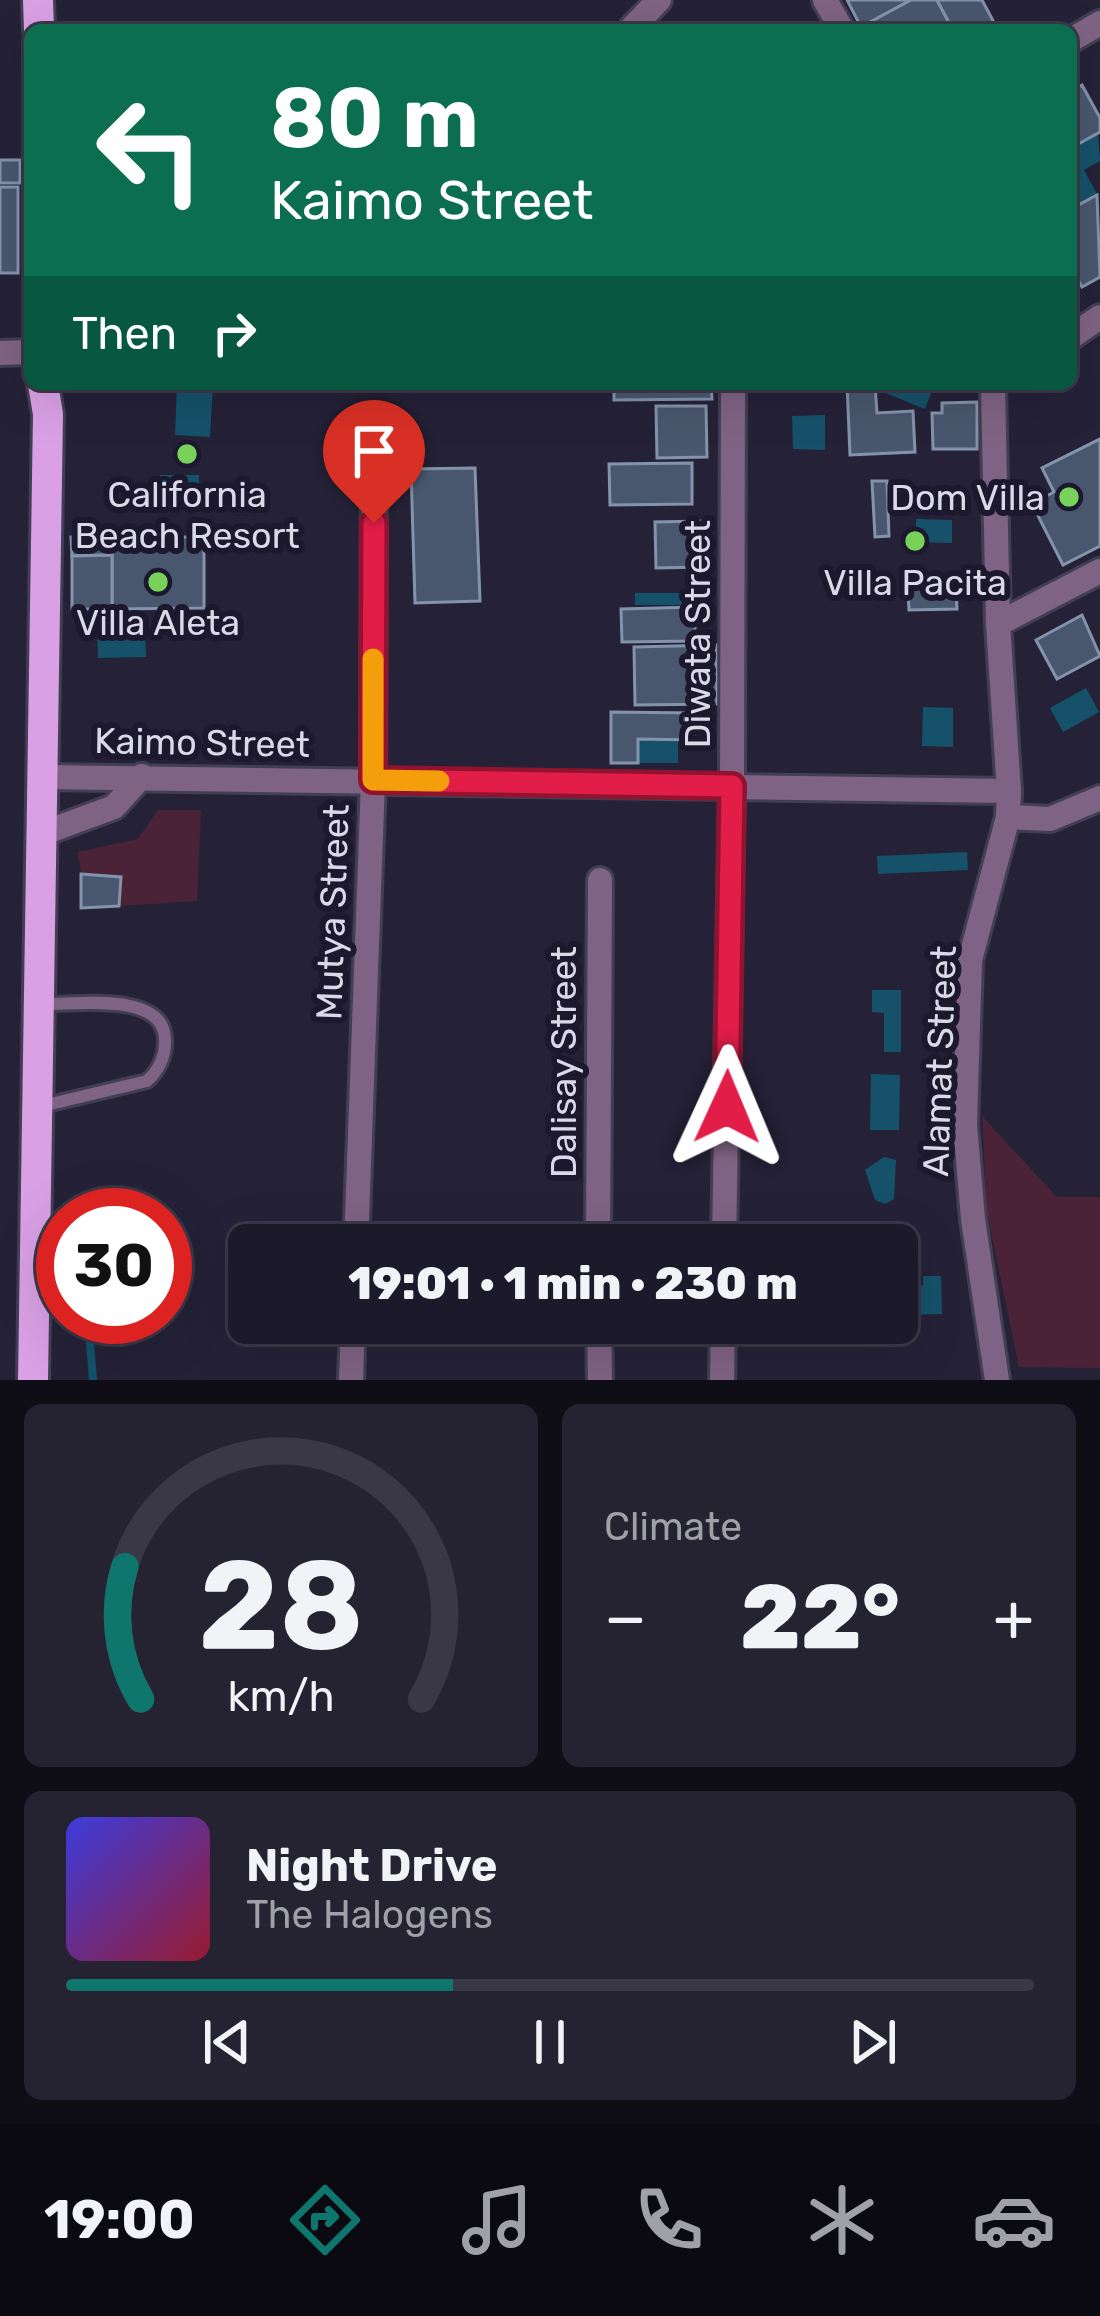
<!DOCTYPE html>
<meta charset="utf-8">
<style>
:root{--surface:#1c1a2a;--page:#252332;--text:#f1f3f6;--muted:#a0a1a8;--line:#3a3847;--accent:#0f766e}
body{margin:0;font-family:Rubik,sans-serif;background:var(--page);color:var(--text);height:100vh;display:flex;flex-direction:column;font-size:45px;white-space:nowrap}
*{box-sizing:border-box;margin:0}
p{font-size:39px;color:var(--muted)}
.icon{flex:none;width:66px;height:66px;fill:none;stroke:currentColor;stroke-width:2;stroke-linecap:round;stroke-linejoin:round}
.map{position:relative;height:1380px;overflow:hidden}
.drawer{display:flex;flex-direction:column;gap:24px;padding:24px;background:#0f0e17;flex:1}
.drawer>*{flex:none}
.hud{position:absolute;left:24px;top:24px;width:1053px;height:366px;border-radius:18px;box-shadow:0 12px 48px #0002,0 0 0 3px var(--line);background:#0b6e4f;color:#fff;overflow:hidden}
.speed{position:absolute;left:36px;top:1188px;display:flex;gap:24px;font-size:60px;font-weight:700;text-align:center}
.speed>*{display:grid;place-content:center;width:156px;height:156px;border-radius:50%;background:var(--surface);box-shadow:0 12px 48px #0002,0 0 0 3px var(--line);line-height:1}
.speed .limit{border:18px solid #d22;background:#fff;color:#111}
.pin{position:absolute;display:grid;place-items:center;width:102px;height:102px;color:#fff;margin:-123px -51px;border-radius:50% 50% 50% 0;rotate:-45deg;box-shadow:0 0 12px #0007}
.pin .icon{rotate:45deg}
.me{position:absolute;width:132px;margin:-66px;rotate:1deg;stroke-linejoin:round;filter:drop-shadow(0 0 9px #0008)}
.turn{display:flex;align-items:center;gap:42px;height:252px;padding:0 48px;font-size:54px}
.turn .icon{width:156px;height:156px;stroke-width:2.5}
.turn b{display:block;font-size:84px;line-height:102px}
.then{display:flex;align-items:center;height:114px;padding:0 48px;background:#0003;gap:24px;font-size:45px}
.big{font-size:90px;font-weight:800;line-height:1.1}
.drawer .card{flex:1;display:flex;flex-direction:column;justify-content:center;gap:18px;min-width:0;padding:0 42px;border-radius:18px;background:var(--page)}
.drawer .dial{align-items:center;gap:0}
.dial svg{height:312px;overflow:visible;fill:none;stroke:var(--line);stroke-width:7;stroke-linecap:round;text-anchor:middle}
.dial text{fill:var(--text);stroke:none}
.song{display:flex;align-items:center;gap:36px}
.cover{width:144px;height:144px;border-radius:18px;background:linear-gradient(135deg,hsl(240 70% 55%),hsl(350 70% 35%))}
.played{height:12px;border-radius:6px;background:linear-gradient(90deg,var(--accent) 40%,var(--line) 40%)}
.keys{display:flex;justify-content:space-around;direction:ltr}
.heat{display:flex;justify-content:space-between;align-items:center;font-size:66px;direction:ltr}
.drawer .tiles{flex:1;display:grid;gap:24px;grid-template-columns:1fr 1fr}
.card:last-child{grid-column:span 2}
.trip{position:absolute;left:228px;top:1224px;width:690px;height:120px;border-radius:18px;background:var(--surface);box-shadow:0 12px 48px #0002,0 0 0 3px var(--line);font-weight:800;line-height:120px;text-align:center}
.menu{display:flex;height:192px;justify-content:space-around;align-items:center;background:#0b0a11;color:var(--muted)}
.menu .icon{width:84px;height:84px}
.menu .current{color:var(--accent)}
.menu b{font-size:54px;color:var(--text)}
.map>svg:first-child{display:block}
</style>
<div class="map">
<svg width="1100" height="1380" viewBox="0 0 1100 1380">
<rect width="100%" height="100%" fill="#252238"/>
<g fill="#4a2436">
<polygon points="158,810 201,810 197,901 119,906 121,878 81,874 78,852 138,839"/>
<polygon points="982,1116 1057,1197 1100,1197 1100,1368 1019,1367 987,1213"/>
</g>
<g fill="#15526a">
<polygon points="1098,133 1100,161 1084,170 1097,194 1071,209 1071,148"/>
<polygon points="177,384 213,384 210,437 175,435"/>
<polygon points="887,384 924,384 933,388 925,409 883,392"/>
<polygon points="825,415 825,450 793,449 792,416"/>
<rect x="160" y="475" width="39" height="20"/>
<polygon points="916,519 952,520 952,543 916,542"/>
<rect x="635" y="593" width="72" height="12"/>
<polygon points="145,625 146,657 98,658 97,626"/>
<polygon points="1086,688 1099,712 1063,732 1050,708"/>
<polygon points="923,707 953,708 953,747 922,746"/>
<polygon points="638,739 678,740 678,763 638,763"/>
<polygon points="967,852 968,870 878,874 877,856"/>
<polygon points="901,990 901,1052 884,1052 884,1013 872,1012 872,990"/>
<polygon points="871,1074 900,1075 899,1130 870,1130"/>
<polygon points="884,1157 896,1160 894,1199 885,1204 875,1200 865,1170"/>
<polygon points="923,1276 941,1276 942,1314 897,1315 897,1286 923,1285"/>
</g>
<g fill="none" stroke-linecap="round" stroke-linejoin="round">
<polyline stroke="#15526a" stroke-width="8" points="88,1317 93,1380"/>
</g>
<g fill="#49576e" stroke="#8493ac" stroke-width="3">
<polygon points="847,0 911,0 861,27"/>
<polygon points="911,0 937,0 953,30 863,30 861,27"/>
<polygon points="937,0 982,0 998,30 953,30"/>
<polygon points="1082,85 1100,118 1100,132 1071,148 1071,91"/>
<rect x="0" y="160" width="20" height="23"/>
<rect x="0" y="187" width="18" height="86"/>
<polygon points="1097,195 1100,277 1082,287 1071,268 1071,209"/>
<polygon points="614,384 711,384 712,399 614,400"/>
<polygon points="847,384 875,384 877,413 913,411 915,452 850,455"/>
<polygon points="977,402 977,449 933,449 932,413 942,413 942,403"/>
<polygon points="656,406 706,406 707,457 657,458"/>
<polygon points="1100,439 1100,546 1063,565 1032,504 1054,492 1042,468"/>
<polygon points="692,463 692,504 610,505 609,464"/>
<polygon points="475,468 480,601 415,603 411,469"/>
<polygon points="872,481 887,481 889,536 875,537"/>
<polygon points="703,521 704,567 656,568 655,522"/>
<polygon points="71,537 204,537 204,608 112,609 112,555 72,556"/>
<polygon points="112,555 112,609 72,609 72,556"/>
<polygon points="956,586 957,609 909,610 908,588"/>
<polygon points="695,607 695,641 622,642 621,609"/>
<polygon points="1082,615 1100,656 1057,679 1036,640"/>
<polygon points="716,645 717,704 635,705 634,647"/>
<polygon points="611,712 695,713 695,740 638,739 638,763 611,763"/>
<polygon points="81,874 121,877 119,906 81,908"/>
</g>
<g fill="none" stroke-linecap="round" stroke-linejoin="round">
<g stroke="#423f54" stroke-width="18">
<path id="lane" d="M38 1107 147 1081C159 1070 166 1055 165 1038 162 991 76 1005 41 1004"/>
</g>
<g stroke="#423f54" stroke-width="30">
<g id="street">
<polyline points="825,0 842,30"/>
<polyline points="632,28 659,0"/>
<polyline points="1071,40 1100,23"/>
<polyline points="1071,337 1100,317"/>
<polyline points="0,353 30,352"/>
<polyline points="993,387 998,624 1009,791 1008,817 970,960 965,1124 973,1219 997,1380"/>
<polyline points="998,624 1100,571"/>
<polyline points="42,777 1009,791"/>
<polyline points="1008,817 1050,819 1100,798"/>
<polyline points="41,834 114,807 142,776"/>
<polyline points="356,1245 373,780 374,437"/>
<polyline points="598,1245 600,880"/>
<polyline points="724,1245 732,786 733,384"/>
<polyline points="599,1323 600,1380"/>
<polyline points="351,1380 353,1323"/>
<polyline points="722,1380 723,1323"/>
</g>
</g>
<g stroke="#423f54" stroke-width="36">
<g id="primary">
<polyline points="38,0 39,30"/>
<polyline points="33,1380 48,414 43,384"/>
</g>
</g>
<use href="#lane" stroke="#7f6384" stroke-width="12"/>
<use href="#street" stroke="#7f6384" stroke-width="24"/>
<use href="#primary" stroke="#d9a0e4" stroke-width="30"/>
</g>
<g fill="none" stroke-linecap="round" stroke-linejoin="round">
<g stroke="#92132f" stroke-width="30">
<polyline id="route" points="374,523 373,780 732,786 727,1107"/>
</g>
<use href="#route" stroke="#e11d48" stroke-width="21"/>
<polyline stroke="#f59e0b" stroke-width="21" points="373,659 373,780 439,781"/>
</g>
<g fill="#78d158" stroke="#1c182e" stroke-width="4.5">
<circle cx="187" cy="454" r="12"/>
<circle cx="1069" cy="497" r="12"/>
<circle cx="915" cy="541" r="12"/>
<circle cx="158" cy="582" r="12"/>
</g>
<g text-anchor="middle" stroke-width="12" stroke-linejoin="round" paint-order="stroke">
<g font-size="36" fill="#dad9e8" stroke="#1c182e">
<text x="187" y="507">California<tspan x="187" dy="41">Beach Resort</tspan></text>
<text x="1045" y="510" text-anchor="end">Dom Villa</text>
<text x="915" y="595">Villa Pacita</text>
<text x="158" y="635">Villa Aleta</text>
</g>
<g font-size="36" fill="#dad9e8" stroke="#1c182e">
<text transform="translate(697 634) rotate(-90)" y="13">Diwata Street</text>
<text transform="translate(202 742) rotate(1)" y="13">Kaimo Street</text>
<text transform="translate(332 912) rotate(-88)" y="13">Mutya Street</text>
<text transform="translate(939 1061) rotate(-88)" y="13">Alamat Street</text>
<text transform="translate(563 1062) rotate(-90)" y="13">Dalisay Street</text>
</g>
</g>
</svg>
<div class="speed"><div class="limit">30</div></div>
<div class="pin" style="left:374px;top:523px;background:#d93025"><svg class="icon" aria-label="arrive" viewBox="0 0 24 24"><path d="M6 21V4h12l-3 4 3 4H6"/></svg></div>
<svg class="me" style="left:727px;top:1107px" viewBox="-20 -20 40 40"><path d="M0-17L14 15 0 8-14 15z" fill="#e11d48" stroke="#fff" stroke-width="4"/></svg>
<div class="trip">19:01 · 1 min · 230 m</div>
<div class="hud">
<div class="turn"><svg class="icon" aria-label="left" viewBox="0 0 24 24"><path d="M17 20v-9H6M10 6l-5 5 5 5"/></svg><div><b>80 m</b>Kaimo Street</div></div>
<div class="then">Then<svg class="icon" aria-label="right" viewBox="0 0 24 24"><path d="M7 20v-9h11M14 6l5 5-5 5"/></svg></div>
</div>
</div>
<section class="drawer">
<div class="tiles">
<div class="card dial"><svg viewBox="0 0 100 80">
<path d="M14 69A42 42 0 1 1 86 69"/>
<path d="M14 69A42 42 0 0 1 10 35" stroke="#0f766e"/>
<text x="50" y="56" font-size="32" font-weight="700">28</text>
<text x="50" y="72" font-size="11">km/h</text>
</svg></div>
<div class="card"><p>Climate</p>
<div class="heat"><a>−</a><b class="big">22°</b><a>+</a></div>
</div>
<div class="card">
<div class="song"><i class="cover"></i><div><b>Night Drive</b><p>The Halogens</p></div></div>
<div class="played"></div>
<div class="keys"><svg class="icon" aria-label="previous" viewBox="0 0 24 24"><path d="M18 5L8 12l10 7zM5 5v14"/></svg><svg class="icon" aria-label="pause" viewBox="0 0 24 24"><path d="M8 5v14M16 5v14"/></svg><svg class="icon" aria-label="next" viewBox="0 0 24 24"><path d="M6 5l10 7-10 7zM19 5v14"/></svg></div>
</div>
</div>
</section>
<nav class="menu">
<b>19:00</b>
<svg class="icon current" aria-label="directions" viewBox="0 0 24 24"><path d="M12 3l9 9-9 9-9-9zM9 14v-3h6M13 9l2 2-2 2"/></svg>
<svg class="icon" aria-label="music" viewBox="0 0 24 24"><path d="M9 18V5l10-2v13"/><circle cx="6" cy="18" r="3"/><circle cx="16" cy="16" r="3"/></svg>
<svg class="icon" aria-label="phone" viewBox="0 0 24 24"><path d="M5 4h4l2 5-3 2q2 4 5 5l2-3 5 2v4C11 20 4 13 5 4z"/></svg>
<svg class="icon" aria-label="climate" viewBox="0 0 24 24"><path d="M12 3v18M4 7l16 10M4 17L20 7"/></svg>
<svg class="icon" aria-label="car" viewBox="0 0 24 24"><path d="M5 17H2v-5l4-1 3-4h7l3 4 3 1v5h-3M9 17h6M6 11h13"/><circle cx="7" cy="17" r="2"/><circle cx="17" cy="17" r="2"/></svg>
</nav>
